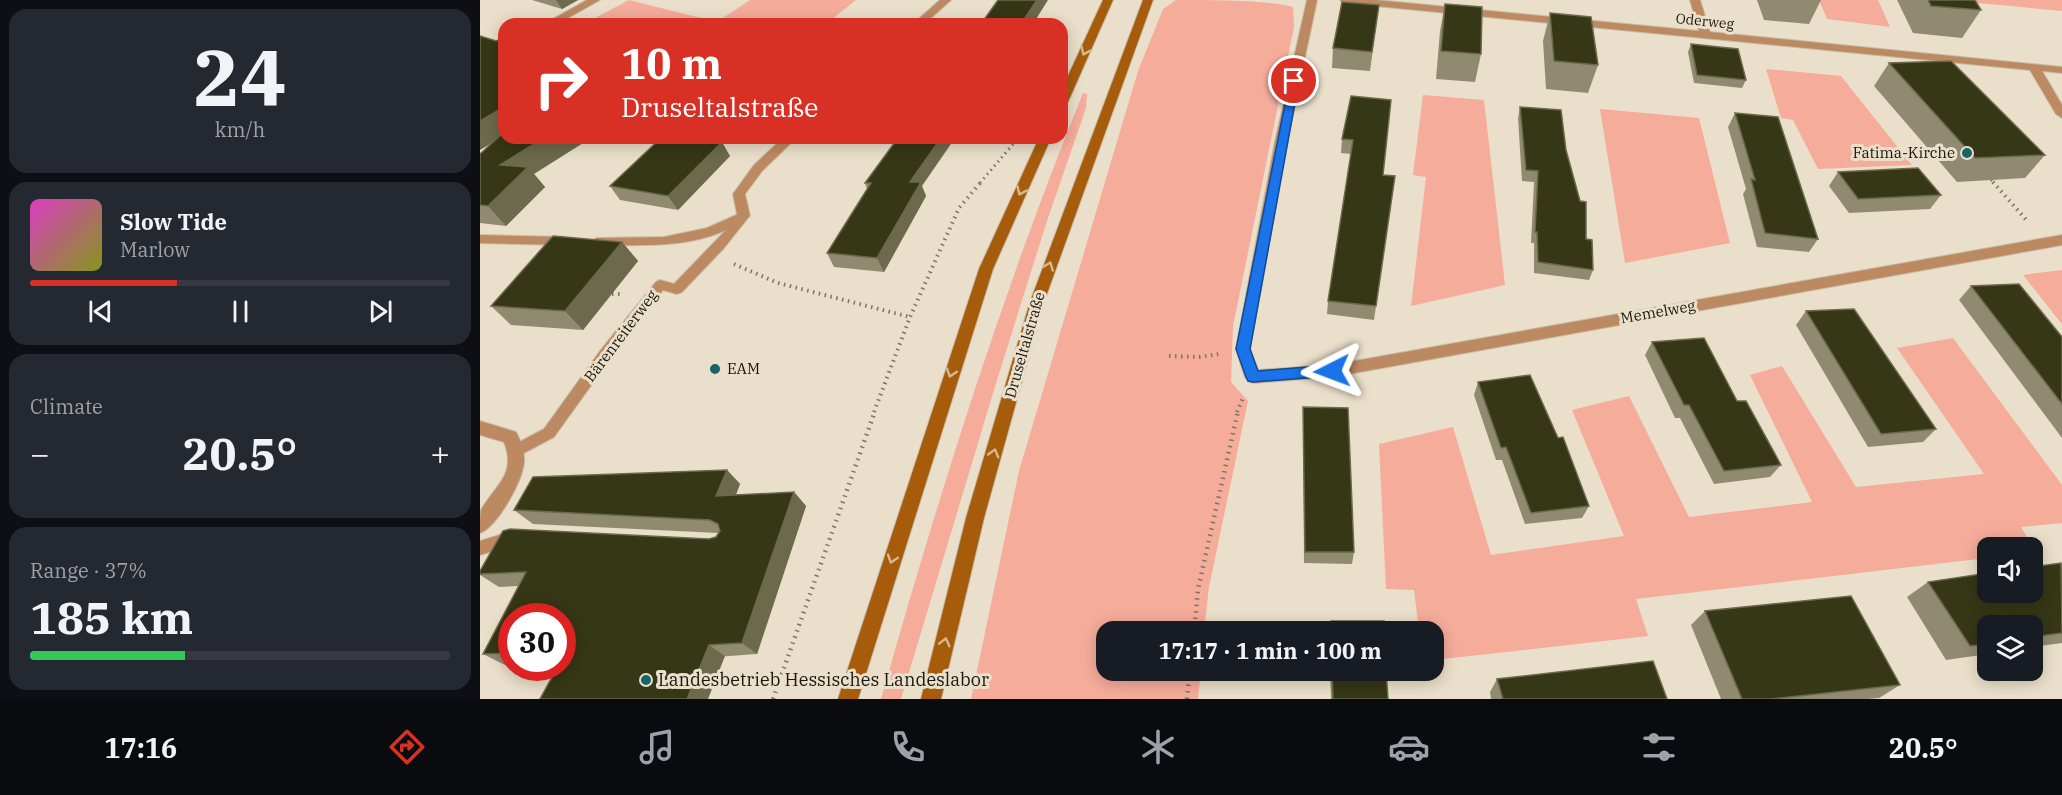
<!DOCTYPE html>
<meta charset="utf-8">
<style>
:root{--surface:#171b24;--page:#242831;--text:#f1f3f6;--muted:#9ea1a6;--line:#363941;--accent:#d93025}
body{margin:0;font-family:"IBM Plex Serif",serif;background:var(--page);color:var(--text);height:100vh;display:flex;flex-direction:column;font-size:22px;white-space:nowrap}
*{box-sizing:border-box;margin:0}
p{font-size:20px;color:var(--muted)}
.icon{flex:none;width:33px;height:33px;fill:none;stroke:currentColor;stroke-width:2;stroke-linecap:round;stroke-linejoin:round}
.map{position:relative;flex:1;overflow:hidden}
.drawer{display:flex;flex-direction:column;gap:9px;padding:9px;background:#0d0f14;width:480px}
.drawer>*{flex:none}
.hud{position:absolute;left:18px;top:18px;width:570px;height:126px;border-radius:18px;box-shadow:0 3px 15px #0003;background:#d93025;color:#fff;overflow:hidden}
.buttons{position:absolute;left:1497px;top:537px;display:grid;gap:12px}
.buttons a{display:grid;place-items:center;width:66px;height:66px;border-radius:12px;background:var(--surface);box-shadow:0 3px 15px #0003;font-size:30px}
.speed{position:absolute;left:18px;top:603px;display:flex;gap:12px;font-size:30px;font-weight:700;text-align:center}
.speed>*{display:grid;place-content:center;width:78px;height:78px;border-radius:50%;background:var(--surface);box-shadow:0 3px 15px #0003;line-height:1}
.speed .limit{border:9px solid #d22;background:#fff;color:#111}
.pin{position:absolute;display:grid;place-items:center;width:51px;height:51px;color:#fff;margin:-26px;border:3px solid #fff;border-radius:50%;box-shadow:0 2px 6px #0007}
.me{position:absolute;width:66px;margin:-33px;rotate:267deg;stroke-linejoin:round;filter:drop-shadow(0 0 4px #0008)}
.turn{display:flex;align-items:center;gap:21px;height:126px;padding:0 24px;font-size:27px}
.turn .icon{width:78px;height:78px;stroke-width:2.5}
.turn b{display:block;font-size:42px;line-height:51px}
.big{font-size:45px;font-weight:700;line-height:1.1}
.drawer .card{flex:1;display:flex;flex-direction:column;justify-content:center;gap:9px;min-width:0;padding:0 21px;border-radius:18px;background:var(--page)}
.drawer .dial{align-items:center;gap:0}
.dial b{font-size:78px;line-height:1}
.song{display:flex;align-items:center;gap:18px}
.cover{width:72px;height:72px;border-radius:9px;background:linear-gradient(135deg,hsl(310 70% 55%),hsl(70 70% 35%))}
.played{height:6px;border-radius:3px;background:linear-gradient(90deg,var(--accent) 35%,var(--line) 35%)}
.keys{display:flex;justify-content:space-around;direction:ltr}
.heat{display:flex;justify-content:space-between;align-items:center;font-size:33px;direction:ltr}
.charge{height:9px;border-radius:4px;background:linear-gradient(90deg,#34c759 37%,var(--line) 0)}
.trip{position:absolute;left:616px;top:621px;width:348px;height:60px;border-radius:18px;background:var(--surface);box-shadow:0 3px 15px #0003;font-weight:700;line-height:60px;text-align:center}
.menu{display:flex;height:96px;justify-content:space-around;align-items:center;background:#090b0e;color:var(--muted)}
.menu .icon{width:42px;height:42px}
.menu .active{color:var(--accent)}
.menu b{font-size:27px;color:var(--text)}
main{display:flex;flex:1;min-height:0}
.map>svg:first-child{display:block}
</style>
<main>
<section class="drawer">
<div class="card dial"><b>24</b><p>km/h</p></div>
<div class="card">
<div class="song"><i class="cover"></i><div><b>Slow Tide</b><p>Marlow</p></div></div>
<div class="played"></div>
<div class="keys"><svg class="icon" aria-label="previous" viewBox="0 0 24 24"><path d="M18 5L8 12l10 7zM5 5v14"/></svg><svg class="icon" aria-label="pause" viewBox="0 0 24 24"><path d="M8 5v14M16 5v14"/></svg><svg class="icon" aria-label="next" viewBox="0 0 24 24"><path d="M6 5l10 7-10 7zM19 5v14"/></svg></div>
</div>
<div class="card"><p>Climate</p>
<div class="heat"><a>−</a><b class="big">20.5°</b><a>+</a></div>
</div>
<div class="card"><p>Range · 37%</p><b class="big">185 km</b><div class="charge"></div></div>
</section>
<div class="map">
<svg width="1582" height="699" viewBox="0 0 1582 699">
<rect width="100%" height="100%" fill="#eadfca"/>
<g fill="#f5ac9b">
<polygon points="149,0 237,22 270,0 376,0 346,24 104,24"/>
<path d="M696 0C725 0 791 0 813 7L814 27 753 326 751 382 768 401 729 587 724 631 627 632V670L721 671 718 699H491L539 471 658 71 683 9Z"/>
<polygon points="1339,0 1398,0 1410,27 1347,19"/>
<polygon points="1487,0 1582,0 1582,11 1488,2"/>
<polygon points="1286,69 1361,76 1432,165 1338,169 1313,120 1301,118"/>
<path d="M603 93 607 94 606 108 567 221 517 380 421 699H401C459 494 523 290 603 93Z"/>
<polygon points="943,95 1004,100 1025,285 931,306 946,177 933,175"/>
<polygon points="1120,109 1219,118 1250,243 1145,263"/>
<polygon points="1582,270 1582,324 1543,275"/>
<polygon points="1473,338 1582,485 1582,523 1541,527 1556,552 1553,553 1552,548 1508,548 1507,558 1156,599 1168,636 954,660 954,632 939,631 934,590 906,589 899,444 973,427 1011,555 1144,536 1092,410 1149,396 1209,517 1332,502 1270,375 1302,366 1376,487 1504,474 1417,348"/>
</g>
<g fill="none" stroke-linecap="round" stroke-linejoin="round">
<g stroke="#c5bba9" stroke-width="2">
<g id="lane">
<path d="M263 212 269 216 267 219 244 248 202 292 197 294 183 290 130 359 74 437 42 454 37 456 32 454 30 450 32 446 64 429 120 351 176 282 180 280 194 284 246 230C207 248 162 245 120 245L116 244 114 241 116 238 184 237 227 228Z"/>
<polygon points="0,235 85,237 91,241 85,245 0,243"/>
<polygon points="32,531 38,533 40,538 38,543 0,555 0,541"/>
</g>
</g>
<g stroke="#c5bba9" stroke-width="2">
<g id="street">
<polygon points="107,0 120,0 77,24 64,24"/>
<polygon points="460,0 471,0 444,24 433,24"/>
<polygon points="827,0 837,0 807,142 770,349 778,370 852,365 1582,235 1582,245 852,377 773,383 768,381 765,377 756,349 795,142"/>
<polygon points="860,0 896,0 1219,31 1210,0 1220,0 1230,32 1582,67 1582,73 1562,71 1582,105 1582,118 1576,114 1550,70 865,3"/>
<polygon points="303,138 316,138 282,171 265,194 270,216 263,220 258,219 253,194 274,165"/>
<path d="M0 421 36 432C41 442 45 452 44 463 42 482 17 527 0 533 0 526 0 516 1 510 15 485 37 475 24 442L0 435Z"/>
</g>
</g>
<g stroke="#c5bba9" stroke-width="2">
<g id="secondary">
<polygon points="623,0 633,0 588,102 582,105 582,89"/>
<polygon points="663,0 673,0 564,302 504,518 461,699 441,699 486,518 550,302"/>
<polygon points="559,138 571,138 513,269 378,699 358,699 499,269"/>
</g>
</g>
<g stroke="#7c7567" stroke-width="3" stroke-dasharray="1.5 4" stroke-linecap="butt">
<polyline points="1511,180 1514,183"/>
<polyline points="500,183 534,143"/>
</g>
<g stroke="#7c7567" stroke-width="4" stroke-dasharray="1.5 4.5" stroke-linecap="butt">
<polyline points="1513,182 1548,222"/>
<polyline points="254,264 298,283 430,317"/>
<polyline points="132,294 143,294"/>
<polyline points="689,356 719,357 739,354"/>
<polyline points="394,412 430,317 479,208 501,182"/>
<polyline points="757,412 763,398"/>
</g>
<g stroke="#7c7567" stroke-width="4.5" stroke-dasharray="1.5 5" stroke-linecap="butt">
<polyline points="714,632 718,589 758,411"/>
<polyline points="293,699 395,411"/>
<polyline points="707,699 710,670"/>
</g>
<use href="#lane" fill="#bd8961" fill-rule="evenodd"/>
<use href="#street" fill="#bd8961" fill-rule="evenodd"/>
<use href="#secondary" fill="#a75c0b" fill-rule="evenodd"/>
</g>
<g fill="#908b70">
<polygon points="52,0 98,0 82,9"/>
<polygon points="1277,0 1341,0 1329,24 1284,20"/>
<polygon points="1417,0 1495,0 1501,10 1482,38 1433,33"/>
<polygon points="965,4 1001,54 995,82 956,79 960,31"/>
<polygon points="899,5 890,71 852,68 853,48"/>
<polygon points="1070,13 1118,65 1108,93 1066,89 1063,41"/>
<polygon points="0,36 54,174 65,187 26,226 0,223 0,154 12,143"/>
<polygon points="1211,44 1266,80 1262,88 1214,83 1208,52"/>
<polygon points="1409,63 1565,155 1545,178 1477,182 1394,86"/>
<polygon points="871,96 903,175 915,176 894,320 847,314 848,301 871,154 861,153 862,139"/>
<polygon points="1040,107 1086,150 1113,270 1109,280 1054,273 1054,243 1051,243 1054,182 1042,181 1038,118"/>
<polygon points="1255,113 1338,239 1329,252 1277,247 1263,194 1266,189 1248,127"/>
<polygon points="250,156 198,210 140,200 130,186"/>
<polygon points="1358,172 1461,195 1450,209 1369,213 1349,186"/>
<polygon points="385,183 442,186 446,196 404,272 354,267 347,253 387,189"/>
<polygon points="142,242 158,261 103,330 31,325 11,306"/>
<polygon points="1491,286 1582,337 1582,438 1479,300"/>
<polygon points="1326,311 1456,429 1443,442 1388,447 1316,325"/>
<polygon points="1172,342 1257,401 1301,465 1290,477 1234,484 1200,418 1195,418 1165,355"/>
<polygon points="998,382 1078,438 1109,506 1102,518 1045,524 1022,460 1016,460 994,395"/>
<polygon points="823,407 874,552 872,564 824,563"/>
<polygon points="247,470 260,484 256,495 314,492 326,506 277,654 82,668 82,616 32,616 32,665 25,665 3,654 39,586 19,587 0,575 0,571 229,539 236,537 238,533 53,524 34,510"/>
<polygon points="1582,564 1582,643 1552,647 1552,626 1508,626 1508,654 1466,660 1427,597 1448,582"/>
<polygon points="1225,611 1420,685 1399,698 1388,699 1241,699 1211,625"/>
<polygon points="850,670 906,670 908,699 851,699"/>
<polygon points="1017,679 1187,699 1011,699 1010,692"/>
</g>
<g fill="#6c694c">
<polygon points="76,0 98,0 82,9"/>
<polygon points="557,0 568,0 553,24 541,24"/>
<polygon points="24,107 24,136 0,150 0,121"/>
<polygon points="64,138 111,138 54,174 65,187 26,226 8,206 20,165"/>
<polygon points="461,138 475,138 442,186 446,196 404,272 397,258 430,182"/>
<polygon points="242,142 250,156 198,210 188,196"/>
<polygon points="142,242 158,261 103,330 85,311"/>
<polygon points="247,470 260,484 250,509 236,496"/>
<polygon points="314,492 326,506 277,654 262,643"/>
<polygon points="229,645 245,656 228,699 207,699"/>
</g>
<g fill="#363716" stroke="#6c694c" stroke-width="1.5">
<polygon points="518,0 557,0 541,24 501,24"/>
<polygon points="1448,0 1495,0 1501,10 1451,6"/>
<polygon points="862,2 899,5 892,52 853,48"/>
<polygon points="965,4 1002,7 1001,54 961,51"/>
<polygon points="1070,13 1111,17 1118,65 1074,61"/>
<polygon points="0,36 16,41 24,38 24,107 0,121"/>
<polygon points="1211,44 1258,49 1266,80 1217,75"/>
<polygon points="1471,61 1565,155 1495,158 1409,63"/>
<polygon points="871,96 911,100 903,175 915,176 896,306 848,301 873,140 862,139"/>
<polygon points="1040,107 1081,110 1086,150 1100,201 1106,202 1106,239 1112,240 1113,270 1058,262 1057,232 1055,232 1058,171 1046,170"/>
<polygon points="1255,113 1298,117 1338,239 1285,233 1271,179 1275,180"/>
<polygon points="24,132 24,138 64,138 20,165 48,167 8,206 0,205 0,154"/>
<polygon points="181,138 215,138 242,142 188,196 130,186"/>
<polygon points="418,138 461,138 430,182 441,182 397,258 347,253 391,183 385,183"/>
<polygon points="1438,168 1461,195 1378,199 1358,172"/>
<polygon points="73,236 142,242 85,311 11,306"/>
<polygon points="1539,284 1582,337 1582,404 1491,286"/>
<polygon points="1374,309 1456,429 1401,434 1326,311"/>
<polygon points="1224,338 1257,401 1266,401 1301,465 1244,471 1209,405 1204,405 1172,342"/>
<polygon points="1050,375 1078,438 1083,437 1109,506 1051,513 1026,447 1021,448 998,382"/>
<polygon points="823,407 868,408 874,552 825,552"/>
<polygon points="247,470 236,496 314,492 262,643 229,645 207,699 60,699 77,668 82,668 82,657 86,650 82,650 82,616 32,616 32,653 3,654 46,572 0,574 0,571 23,531 30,529 229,539 236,537 240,531 238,524 230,520 34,510 53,477"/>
<polygon points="1581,563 1582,633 1552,637 1552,626 1508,626 1508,644 1490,646 1448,582 1508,573 1508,592 1552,592 1552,567"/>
<polygon points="1371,596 1420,685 1292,699 1262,699 1225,611"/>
<rect x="851" y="621" width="53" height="11"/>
<polygon points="1173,661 1187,699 1023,699 1017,679"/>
<polygon points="852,670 906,670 908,699 853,699"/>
</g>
<defs><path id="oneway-chevron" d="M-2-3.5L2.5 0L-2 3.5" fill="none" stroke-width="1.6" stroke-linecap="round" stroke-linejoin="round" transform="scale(1.5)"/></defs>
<g stroke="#d6b891">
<use href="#oneway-chevron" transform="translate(605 51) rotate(114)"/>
<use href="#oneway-chevron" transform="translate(541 191) rotate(114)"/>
<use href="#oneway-chevron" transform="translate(569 266) rotate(-70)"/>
<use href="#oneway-chevron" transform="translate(471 373) rotate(108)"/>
<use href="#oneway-chevron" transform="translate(514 453) rotate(-74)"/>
<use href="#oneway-chevron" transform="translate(412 559) rotate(108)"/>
<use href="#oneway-chevron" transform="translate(465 642) rotate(-76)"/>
</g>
<polygon fill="#1a73e8" stroke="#114b97" stroke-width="1.5" points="810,79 819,81 770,349 778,371 852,365 859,371 852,376 773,382 768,381 766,377 756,349"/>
<g fill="#17636e" stroke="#eadfca" stroke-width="2">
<circle cx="1487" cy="153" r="6"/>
<circle cx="235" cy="369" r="6"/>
<circle cx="166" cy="680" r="6"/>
</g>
<g text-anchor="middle" stroke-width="6" stroke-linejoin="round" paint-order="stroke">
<g font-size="14" fill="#1b1810" stroke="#eadfca">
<text transform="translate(1225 21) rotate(6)" y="5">Oderweg</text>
</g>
<g font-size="15" fill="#1b1810" stroke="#eadfca" text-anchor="end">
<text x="1475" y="158">Fatima-Kirche</text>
<text x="247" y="374" text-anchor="start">EAM</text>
</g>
<g font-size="15" fill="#1b1810" stroke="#eadfca">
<text transform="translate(1178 312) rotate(-10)" y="5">Memelweg</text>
<text transform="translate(141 336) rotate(-53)" y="5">Bärenreiterweg</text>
<text transform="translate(545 345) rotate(-74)" y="5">Druseltalstraße</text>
</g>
<g font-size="18" fill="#1b1810" stroke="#eadfca" text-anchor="start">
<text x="178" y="686">Landesbetrieb Hessisches Landeslabor</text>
</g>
</g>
</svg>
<div class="buttons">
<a><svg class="icon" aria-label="sound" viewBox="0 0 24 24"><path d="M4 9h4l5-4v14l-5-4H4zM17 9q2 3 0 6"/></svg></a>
<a><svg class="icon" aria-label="layers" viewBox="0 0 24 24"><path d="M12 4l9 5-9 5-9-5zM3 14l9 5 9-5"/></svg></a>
</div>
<div class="speed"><div class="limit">30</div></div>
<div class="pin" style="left:814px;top:81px;background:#d93025"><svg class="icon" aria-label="arrive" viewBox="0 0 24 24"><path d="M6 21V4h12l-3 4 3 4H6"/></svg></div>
<svg class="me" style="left:852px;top:371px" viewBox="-20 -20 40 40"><path d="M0-17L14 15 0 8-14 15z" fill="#1a73e8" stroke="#fff" stroke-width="4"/></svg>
<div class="trip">17:17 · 1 min · 100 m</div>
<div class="hud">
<div class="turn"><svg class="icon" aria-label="right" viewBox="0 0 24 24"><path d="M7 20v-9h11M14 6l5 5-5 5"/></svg><div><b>10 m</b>Druseltalstraße</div></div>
</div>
</div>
</main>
<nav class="menu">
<b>17:16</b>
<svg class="icon active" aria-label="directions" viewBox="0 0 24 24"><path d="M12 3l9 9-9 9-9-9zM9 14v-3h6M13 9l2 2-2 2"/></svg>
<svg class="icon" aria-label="music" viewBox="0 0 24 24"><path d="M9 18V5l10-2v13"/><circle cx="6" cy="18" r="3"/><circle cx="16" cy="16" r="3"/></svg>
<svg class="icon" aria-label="phone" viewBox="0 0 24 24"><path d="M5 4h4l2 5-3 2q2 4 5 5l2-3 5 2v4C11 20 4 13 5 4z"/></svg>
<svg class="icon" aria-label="climate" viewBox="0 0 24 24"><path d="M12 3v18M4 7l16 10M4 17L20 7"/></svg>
<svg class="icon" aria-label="car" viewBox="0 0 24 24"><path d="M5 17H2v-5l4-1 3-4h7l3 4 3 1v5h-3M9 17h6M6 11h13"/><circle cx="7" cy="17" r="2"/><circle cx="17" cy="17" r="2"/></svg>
<svg class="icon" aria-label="filters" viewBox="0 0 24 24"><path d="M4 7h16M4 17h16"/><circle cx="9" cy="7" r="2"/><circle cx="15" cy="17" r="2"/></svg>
<b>20.5°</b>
</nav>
